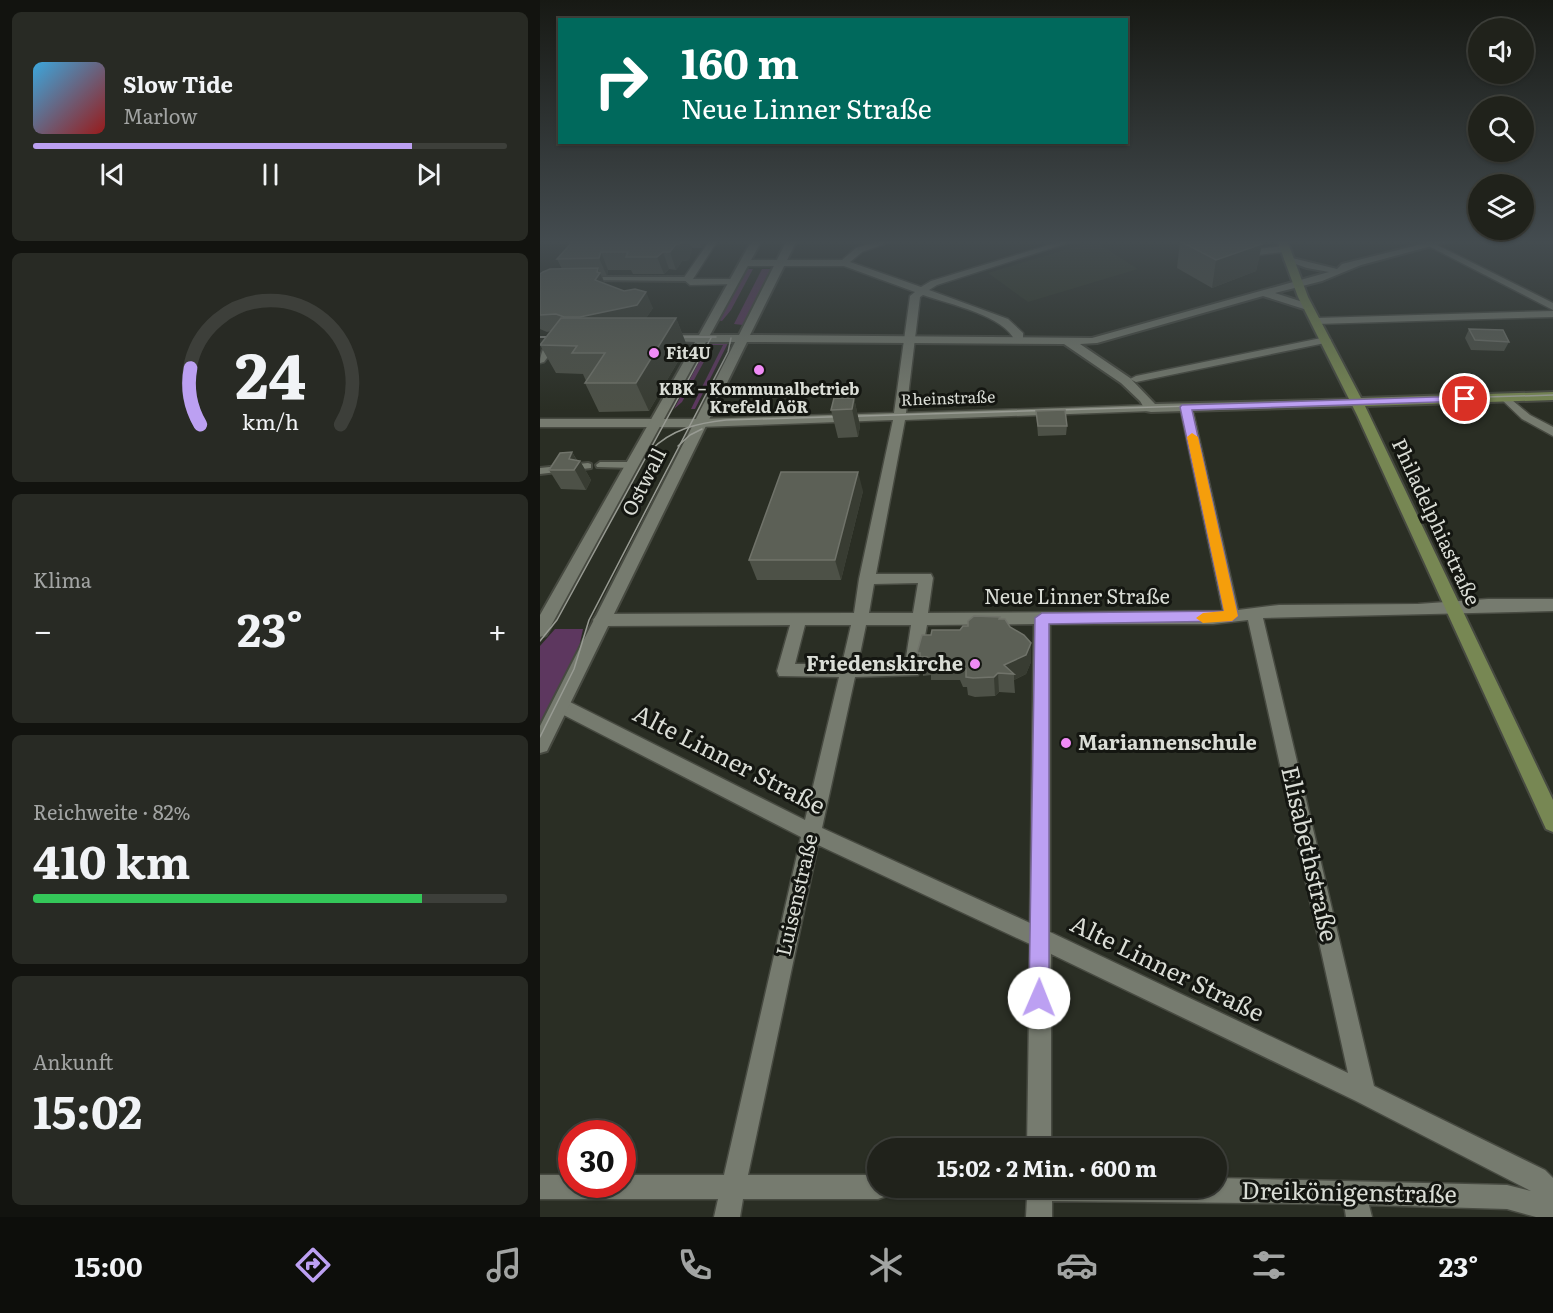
<!DOCTYPE html>
<html lang="de">
<meta charset="utf-8">
<style>
:root{--surface:#20221b;--page:#282a24;--text:#f1f3f6;--muted:#a2a4a3;--line:#3d3f3a;--accent:#bca0f2}
body{margin:0;font-family:Literata,serif;background:var(--page);color:var(--text);height:100vh;display:flex;flex-direction:column;font-size:22px;white-space:nowrap}
*{box-sizing:border-box;margin:0}
p{font-size:20px;color:var(--muted)}
.icon{flex:none;width:33px;height:33px;fill:none;stroke:currentColor;stroke-width:2;stroke-linecap:round;stroke-linejoin:round}
.map{position:relative;flex:1;overflow:hidden}
.panel{display:flex;flex-direction:column;gap:12px;padding:12px;background:#12130f;width:540px}
.panel>*{flex:none}
.hud{position:absolute;left:18px;top:18px;width:570px;height:126px;border-radius:0px;box-shadow:0 2px 4px #0004,0 0 0 2px var(--line);background:#00695c;color:#fff;overflow:hidden}
.tools{position:absolute;left:928px;top:18px;display:grid;gap:12px}
.tools a{display:grid;place-items:center;width:66px;height:66px;border-radius:50%;background:var(--surface);box-shadow:0 2px 4px #0004,0 0 0 2px var(--line);font-size:30px}
.speed{position:absolute;left:18px;top:1120px;display:flex;gap:12px;font-size:30px;font-weight:700;text-align:center}
.speed>*{display:grid;place-content:center;width:78px;height:78px;border-radius:50%;background:var(--surface);box-shadow:0 2px 4px #0004,0 0 0 2px var(--line);line-height:1}
.speed .limit{border:9px solid #d22;background:#fff;color:#111}
.pin{position:absolute;display:grid;place-items:center;width:51px;height:51px;color:#fff;margin:-26px;border:3px solid #fff;border-radius:50%;box-shadow:0 2px 6px #0007}
.me{position:absolute;width:66px;margin:-33px;rotate:1deg;stroke-linejoin:round;filter:drop-shadow(0 0 4px #0008)}
.turn{display:flex;align-items:center;gap:21px;height:126px;padding:0 24px;font-size:27px}
.turn .icon{width:78px;height:78px;stroke-width:2.5}
.turn b{display:block;font-size:42px;line-height:51px}
.big{font-size:45px;font-weight:700;line-height:1.1}
.panel .widget{flex:1;display:flex;flex-direction:column;justify-content:center;gap:9px;min-width:0;padding:0 21px;border-radius:9px;background:var(--page)}
.panel .dial{align-items:center;gap:0}
.dial svg{height:156px;overflow:visible;fill:none;stroke:var(--line);stroke-width:7;stroke-linecap:round;text-anchor:middle}
.dial text{fill:var(--text);stroke:none}
.song{display:flex;align-items:center;gap:18px}
.cover{width:72px;height:72px;border-radius:9px;background:linear-gradient(135deg,hsl(200 70% 55%),hsl(0 70% 35%))}
.played{height:6px;border-radius:3px;background:linear-gradient(90deg,var(--accent) 80%,var(--line) 80%)}
.keys{display:flex;justify-content:space-around;direction:ltr}
.heat{display:flex;justify-content:space-between;align-items:center;font-size:33px;direction:ltr}
.charge{height:9px;border-radius:4px;background:linear-gradient(90deg,#34c759 82%,var(--line) 0)}
.trip{position:absolute;left:327px;top:1138px;width:360px;height:60px;border-radius:30px;background:var(--surface);box-shadow:0 2px 4px #0004,0 0 0 2px var(--line);font-weight:700;line-height:60px;text-align:center}
.tab-bar{display:flex;height:96px;justify-content:space-around;align-items:center;background:#0d0e0b;color:var(--muted)}
.tab-bar .icon{width:42px;height:42px}
.tab-bar .on{color:var(--accent)}
.tab-bar b{font-size:27px;color:var(--text)}
main{display:flex;flex:1;min-height:0}
.map>svg:first-child{display:block}
</style>
<main>
<section class="panel">
<div class="widget">
<div class="song"><i class="cover"></i><div><b>Slow Tide</b><p>Marlow</p></div></div>
<div class="played"></div>
<div class="keys"><svg class="icon" aria-label="previous" viewBox="0 0 24 24"><path d="M18 5L8 12l10 7zM5 5v14"/></svg><svg class="icon" aria-label="pause" viewBox="0 0 24 24"><path d="M8 5v14M16 5v14"/></svg><svg class="icon" aria-label="next" viewBox="0 0 24 24"><path d="M6 5l10 7-10 7zM19 5v14"/></svg></div>
</div>
<div class="widget dial"><svg viewBox="0 0 100 80">
<path d="M14 69A42 42 0 1 1 86 69"/>
<path d="M14 69A42 42 0 0 1 9 40" stroke="#bca0f2"/>
<text x="50" y="56" font-size="32" font-weight="700">24</text>
<text x="50" y="72" font-size="11">km/h</text>
</svg></div>
<div class="widget"><p>Klima</p>
<div class="heat"><a>−</a><b class="big">23°</b><a>+</a></div>
</div>
<div class="widget"><p>Reichweite · 82%</p><b class="big">410 km</b><div class="charge"></div></div>
<div class="widget"><p>Ankunft</p><b class="big">15:02</b></div>
</section>
<div class="map">
<svg width="1013" height="1217" viewBox="0 0 1013 1217">
<rect width="100%" height="100%" fill="#2a2e24"/>
<polygon fill="#313828" points="554,241 598,269 488,302 448,273"/>
<g fill="#5d375f">
<polygon points="205,269 213,269 191,310 182,321 176,320"/>
<polygon points="222,269 232,269 203,325 194,324"/>
<polygon points="169,343 188,343 155,409 151,409 183,345 173,345 142,402 134,409"/>
<polygon points="15,629 43,629 38,652 0,730 0,646"/>
</g>
<g fill="none" stroke-linecap="round" stroke-linejoin="round">
<g stroke="#474a41" stroke-width="4">
<g id="pedestrian">
<polygon points="49,277 148,277 151,279 148,281 47,280 47,278"/>
<polygon points="60,462 94,462 98,465 94,468 57,467 56,465"/>
<polygon points="48,463 51,464 51,468 0,474 0,468"/>
</g>
</g>
<g stroke="#474a41" stroke-width="3">
<g id="minor">
<polygon points="170,240 178,240 153,279 193,279 198,282 196,284 150,285 143,279"/>
<path d="M342 240H355L322 252 310 262 381 287 391 281 525 240H537L397 285 389 290 468 319 483 333V341H475C465 316 409 304 383 295L380 297 366 413 611 405 617 408 611 411 365 420 336 574H391L393 578 388 613 683 611 640 407 646 404 652 407 698 610 739 605 878 604 948 599H1013V611L723 618 834 1086 1005 1170 1013 1178V1217H996L967 1209 829 1205 832 1217H806L804 1204 512 1201V1217H486L487 1197 483 1188H676V1178L967 1185 991 1191 816 1101 511 954V1149H487L490 944 278 845 208 1175H338V1188H350L347 1196 338 1199H203L200 1217H174L178 1199H0V1175H32V1185H82V1175H184L261 837 14 710 12 705 14 700 20 698 26 700 265 820 299 677 239 676 237 671 250 625 61 626 56 624 53 620 56 616 61 614 314 613 319 579 353 420 159 427H0V419H159L354 413 370 296 375 292 304 266H204L199 263 204 260H302L316 248ZM378 583 373 613H329L334 584ZM708 620 808 1073 510 932V624H673ZM494 624 490 923 282 828 315 677 378 675 387 625ZM265 625H311L302 664H255ZM326 625H371L365 664H318Z"/>
<polygon points="667,240 677,240 700,251 744,246 748,249 744,252 699,257"/>
<polygon points="877,240 887,240 1013,303 1013,310"/>
<polygon points="1013,311 1013,317 776,324 771,321 776,318"/>
<path d="M17 335 22 338 4 362 0 363C0 352 6 340 17 335Z"/>
<polygon points="786,337 791,340 790,342 596,382 590,379 596,376"/>
<polygon points="966,395 990,415 1013,427 1013,436 982,419 960,398"/>
</g>
</g>
<g stroke="#474a41" stroke-width="4">
<polygon id="tertiary" points="212,240 222,240 170,335 199,335 247,240 257,240 210,335 552,338 789,272 767,268 744,260 744,256 797,269 802,264 898,240 914,240 821,265 782,281 735,293 772,305 772,309 764,309 723,296 557,343 540,344 590,378 615,404 820,399 822,402 816,406 611,412 606,411 600,401 581,383 524,344 207,342 7,751 0,753 0,726 195,342 166,342 6,635 0,637 0,615 155,342 124,341 118,338 124,335 159,335"/>
</g>
<g stroke="#474a41" stroke-width="4">
<polygon id="secondary" points="737,240 747,240 768,297 821,398 1013,392 1013,400 825,406 1013,800 1013,832 1006,829 817,415 758,297"/>
</g>
<use href="#pedestrian" fill="#767b6f" fill-rule="evenodd"/>
<use href="#minor" fill="#767b6f" fill-rule="evenodd"/>
<use href="#tertiary" fill="#767b6f" fill-rule="evenodd"/>
<use href="#secondary" fill="#778753" fill-rule="evenodd"/>
<g stroke="#989b93" stroke-width="1.5">
<polyline points="0,337 23,337"/>
<polyline points="128,337 176,337"/>
<polyline points="138,446 150,435 162,429"/>
<path d="M111 450C132 429 158 423 186 420L1013 395"/>
<polyline points="0,641 17,620 171,338"/>
<polyline points="0,737 34,669 49,620 188,352 191,338"/>
</g>
</g>
<g fill="#4d5147">
<polygon points="34,240 168,240 162,248 152,248 149,260 142,261 136,270 129,269 124,274 93,274 91,270 68,270 67,276 62,276 65,284 113,308 106,318 136,318 147,346 109,411 59,412 45,383 46,381 43,374 16,373 0,345 11,331 7,332 0,329 0,274 22,269 17,259"/>
<polygon points="640,241 722,244 716,271 672,288 637,268"/>
<polygon points="929,329 969,342 964,351 931,350 925,338"/>
<polygon points="314,398 320,426 318,437 298,438 291,410"/>
<polygon points="496,411 527,426 526,435 498,436"/>
<polygon points="32,452 37,460 40,461 51,480 46,490 21,489 9,470"/>
<polygon points="323,491 301,580 217,580 209,560"/>
<polygon points="428,626 491,662 486,674 474,680 475,693 459,692 455,696 435,697 428,695 427,687 423,687 420,680 391,680 391,675 383,676 383,672 381,672 377,653 391,635 420,630"/>
</g>
<g fill="#383c32">
<polygon points="144,240 149,240 152,248 149,260 142,261 136,270 130,252 136,244"/>
<polygon points="159,240 168,240 162,248"/>
<polygon points="722,244 716,271 672,288 676,260"/>
<polygon points="61,252 68,270 67,276 59,258"/>
<polygon points="123,252 129,269 124,274 117,257"/>
<polygon points="58,268 60,273 67,289 55,280"/>
<polygon points="106,292 113,308 104,321 48,333 40,317"/>
<polygon points="136,318 147,346 109,411 96,383"/>
<polygon points="314,398 320,426 318,437 312,409"/>
<polygon points="32,452 38,463 40,461 51,480 46,490 29,459"/>
<polygon points="318,472 323,491 301,580 295,560"/>
<polygon points="491,643 491,662 486,674 474,680 474,674 464,665"/>
<polygon points="458,673 459,692 455,696 454,677"/>
</g>
<g fill="#5c6056" stroke="#70736a" stroke-width="1.5">
<polygon points="34,240 144,240 143,243 136,244 130,252 123,252 117,257 86,257 88,252 61,252 59,258 17,259"/>
<polygon points="644,240 714,240 722,244 676,260 640,241"/>
<polygon points="58,268 57,272 60,273 55,280 84,291 95,289 106,292 97,305 40,317 24,317 16,314 0,315 0,274 3,272 10,269"/>
<polygon points="21,318 136,318 96,383 45,383 65,353 32,353 37,346 0,345"/>
<polygon points="929,329 963,330 969,342 935,340"/>
<polygon points="294,398 314,398 312,409 291,410"/>
<polygon points="525,410 527,426 498,426 496,411"/>
<polygon points="32,452 29,459 40,461 34,470 9,470 20,453"/>
<polygon points="241,472 318,472 295,560 209,560"/>
<polygon points="434,616 460,617 459,619 465,619 470,627 484,635 491,643 486,655 464,665 474,674 458,673 454,677 433,678 426,677 426,669 421,669 418,662 388,661 387,657 380,657 380,653 377,653 382,635 391,635 392,630 420,630 423,626 428,626 428,621"/>
</g>
<linearGradient id="sky" x2="0" y2="1"><stop stop-color="#171914"/><stop offset="0.59" stop-color="#444c50"/><stop offset="1" stop-color="#444c50" stop-opacity="0"/></linearGradient>
<rect width="1013" height="410" fill="url(#sky)"/>
<polygon fill="#bca0f2" stroke="#7a689d" stroke-width="1.5" points="925,396 930,399 928,401 652,410 698,616 692,621 509,624 509,998 506,1005 499,1008 492,1005 489,998 495,618 502,613 684,611 640,407 642,405"/>
<polygon fill="#f59e0b" points="652,433 658,437 698,616 692,621 663,623 656,618 663,613 684,611 647,437"/>
<g fill="#f08bf6" stroke="#141611" stroke-width="2">
<circle cx="114" cy="353" r="6"/>
<circle cx="219" cy="370" r="6"/>
<circle cx="435" cy="664" r="6"/>
<circle cx="526" cy="743" r="6"/>
</g>
<g text-anchor="middle" stroke-width="6" stroke-linejoin="round" paint-order="stroke">
<g font-size="16" font-weight="bold" fill="#daddd6" stroke="#141611" text-anchor="start">
<text x="126" y="359">Fit4U</text>
<text x="219" y="395" text-anchor="middle">KBK – Kommunalbetrieb<tspan x="219" dy="18">Krefeld AöR</tspan></text>
</g>
<g font-size="16" fill="#daddd6" stroke="#141611">
<text transform="translate(408 398) rotate(-2)" y="6">Rheinstraße</text>
</g>
<g font-size="20" fill="#daddd6" stroke="#141611">
<text transform="translate(104 482) rotate(-63)" y="7">Ostwall</text>
<text transform="translate(896 522) rotate(65)" y="7">Philadelphiastraße</text>
<text x="537" y="604">Neue Linner Straße</text>
<text transform="translate(257 895) rotate(-77)" y="7">Luisenstraße</text>
</g>
<g font-size="20" font-weight="bold" fill="#daddd6" stroke="#141611" text-anchor="end">
<text x="423" y="671">Friedenskirche</text>
<text x="538" y="750" text-anchor="start">Mariannenschule</text>
</g>
<g font-size="24" fill="#daddd6" stroke="#141611">
<text transform="translate(189 760) rotate(27)" y="8">Alte Linner Straße</text>
<text transform="translate(769 854) rotate(77)" y="8">Elisabethstraße</text>
<text transform="translate(627 969) rotate(26)" y="8">Alte Linner Straße</text>
<text transform="translate(809 1193) rotate(1)" y="8">Dreikönigenstraße</text>
</g>
</g>
</svg>
<div class="tools">
<a><svg class="icon" aria-label="sound" viewBox="0 0 24 24"><path d="M4 9h4l5-4v14l-5-4H4zM17 9q2 3 0 6"/></svg></a>
<a><svg class="icon" aria-label="search" viewBox="0 0 24 24"><circle cx="10" cy="10" r="6"/><path d="M15 15l6 6"/></svg></a>
<a><svg class="icon" aria-label="layers" viewBox="0 0 24 24"><path d="M12 4l9 5-9 5-9-5zM3 14l9 5 9-5"/></svg></a>
</div>
<div class="speed"><div class="limit">30</div></div>
<div class="pin" style="left:925px;top:399px;background:#d93025"><svg class="icon" aria-label="arrive" viewBox="0 0 24 24"><path d="M6 21V4h12l-3 4 3 4H6"/></svg></div>
<svg class="me" style="left:499px;top:998px" viewBox="-20 -20 40 40"><circle r="19" fill="#fff"/><path d="M0-13L10 11 0 6-10 11z" fill="#bca0f2"/></svg>
<div class="trip">15:02 · 2 Min. · 600 m</div>
<div class="hud">
<div class="turn"><svg class="icon" aria-label="right" viewBox="0 0 24 24"><path d="M7 20v-9h11M14 6l5 5-5 5"/></svg><div><b>160 m</b>Neue Linner Straße</div></div>
</div>
</div>
</main>
<nav class="tab-bar">
<b>15:00</b>
<svg class="icon on" aria-label="directions" viewBox="0 0 24 24"><path d="M12 3l9 9-9 9-9-9zM9 14v-3h6M13 9l2 2-2 2"/></svg>
<svg class="icon" aria-label="music" viewBox="0 0 24 24"><path d="M9 18V5l10-2v13"/><circle cx="6" cy="18" r="3"/><circle cx="16" cy="16" r="3"/></svg>
<svg class="icon" aria-label="phone" viewBox="0 0 24 24"><path d="M5 4h4l2 5-3 2q2 4 5 5l2-3 5 2v4C11 20 4 13 5 4z"/></svg>
<svg class="icon" aria-label="climate" viewBox="0 0 24 24"><path d="M12 3v18M4 7l16 10M4 17L20 7"/></svg>
<svg class="icon" aria-label="car" viewBox="0 0 24 24"><path d="M5 17H2v-5l4-1 3-4h7l3 4 3 1v5h-3M9 17h6M6 11h13"/><circle cx="7" cy="17" r="2"/><circle cx="17" cy="17" r="2"/></svg>
<svg class="icon" aria-label="filters" viewBox="0 0 24 24"><path d="M4 7h16M4 17h16"/><circle cx="9" cy="7" r="2"/><circle cx="15" cy="17" r="2"/></svg>
<b>23°</b>
</nav>
